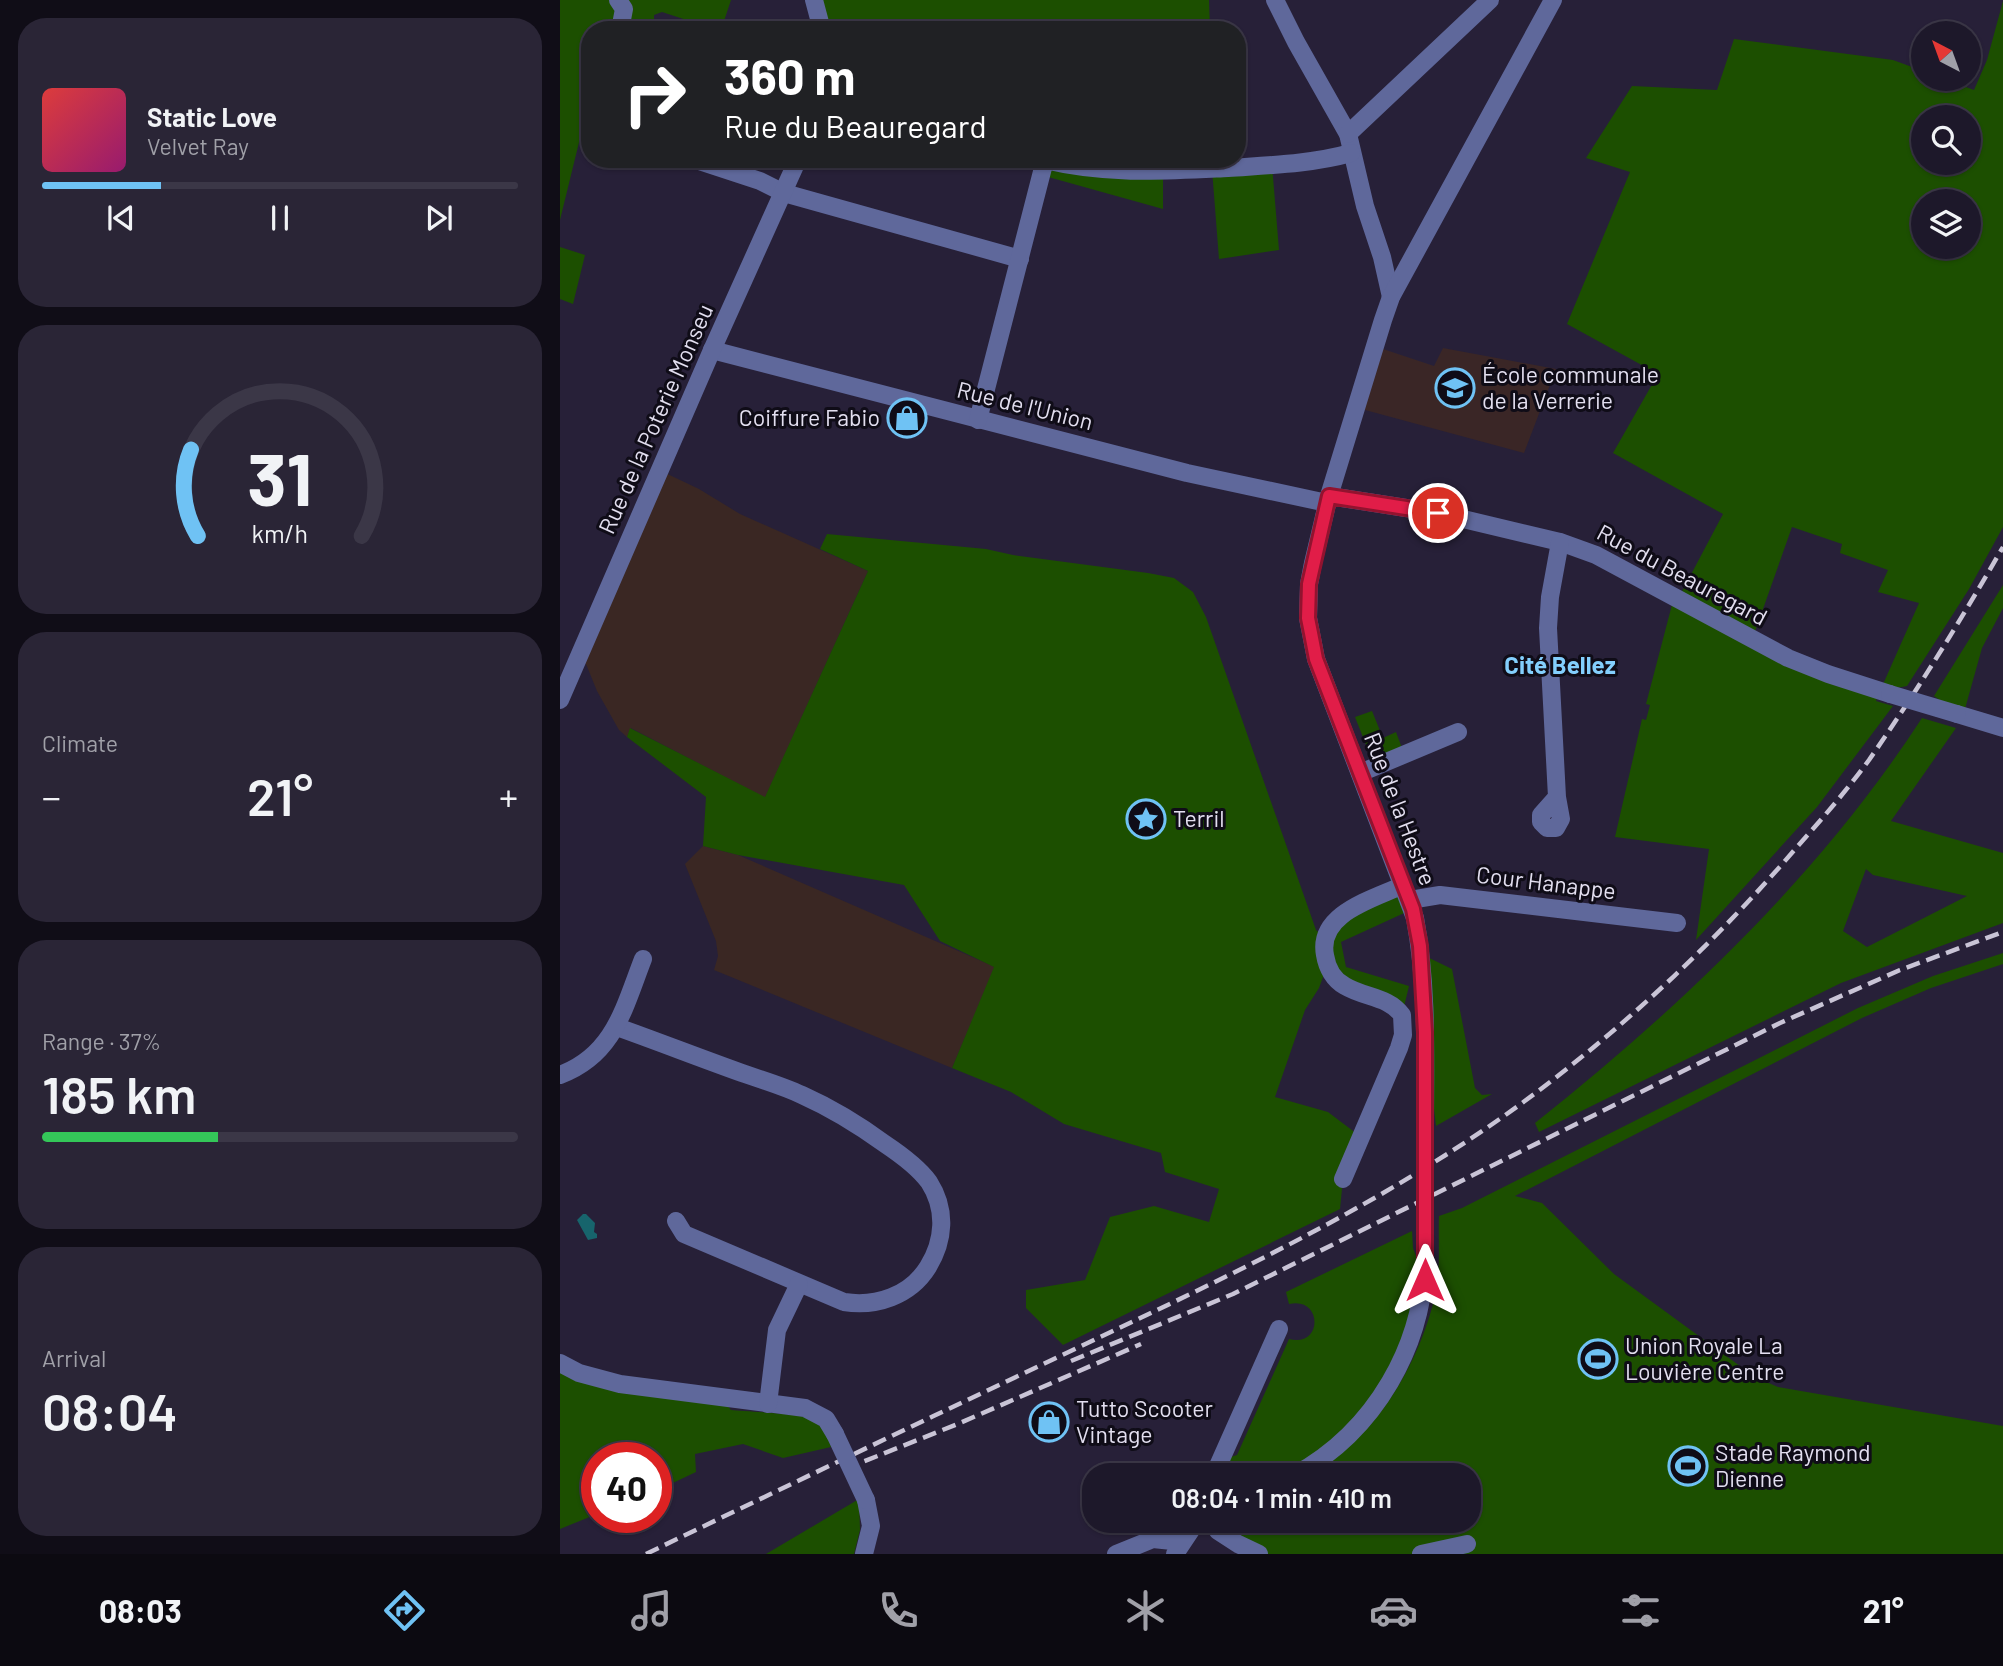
<!DOCTYPE html>
<meta charset="utf-8">
<style>
:root{--surface:#1d182a;--page:#2a2536;--text:#f1f3f6;--muted:#a0a0a8;--line:#3b3747;--accent:#6fc2f4}
body{margin:0;font-family:Barlow,sans-serif;background:var(--page);color:var(--text);height:100vh;display:flex;flex-direction:column;font-size:26px;white-space:nowrap}
*{box-sizing:border-box;margin:0}
p{font-size:23px;color:var(--muted)}
.icon{flex:none;width:38px;height:38px;fill:none;stroke:currentColor;stroke-width:2;stroke-linecap:round;stroke-linejoin:round}
.map{position:relative;flex:1;overflow:hidden}
.sheet{display:flex;flex-direction:column;gap:18px;padding:18px;background:#100d17;width:560px}
.sheet>*{flex:none}
.top-card{position:absolute;left:21px;top:21px;width:665px;height:147px;border-radius:28px;box-shadow:0 2px 5px #0004,0 0 0 2px var(--line);background:#202124;color:#fff;overflow:hidden}
.needle{width:46px;rotate:319deg}
.controls{position:absolute;left:1351px;top:21px;display:grid;gap:14px}
.controls a{display:grid;place-items:center;width:70px;height:70px;border-radius:50%;background:var(--surface);box-shadow:0 2px 5px #0004,0 0 0 2px var(--line);font-size:35px}
.speed{position:absolute;left:21px;top:1442px;display:flex;gap:14px;font-size:35px;font-weight:700;text-align:center}
.speed>*{display:grid;place-content:center;width:91px;height:91px;border-radius:50%;background:var(--surface);box-shadow:0 2px 5px #0004,0 0 0 2px var(--line);line-height:1}
.speed .limit{border:10px solid #d22;background:#fff;color:#111}
.pin{position:absolute;display:grid;place-items:center;width:60px;height:60px;color:#fff;margin:-30px;border:4px solid #fff;border-radius:50%;box-shadow:0 2px 7px #0007}
.me{position:absolute;width:77px;margin:-38px;rotate:0deg;stroke-linejoin:round;filter:drop-shadow(0 0 5px #0008)}
.turn{display:flex;align-items:center;gap:24px;height:147px;padding:0 28px;font-size:32px}
.turn .icon{width:91px;height:91px;stroke-width:2.5}
.turn b{display:block;font-size:49px;line-height:60px}
.big{font-size:52px;font-weight:600;line-height:1.1}
.sheet .widget{flex:1;display:flex;flex-direction:column;justify-content:center;gap:10px;min-width:0;padding:0 24px;border-radius:28px;background:var(--page)}
.sheet .dial{align-items:center;gap:0}
.dial svg{height:182px;overflow:visible;fill:none;stroke:var(--line);stroke-width:7;stroke-linecap:round;text-anchor:middle}
.dial text{fill:var(--text);stroke:none}
.song{display:flex;align-items:center;gap:21px}
.cover{width:84px;height:84px;border-radius:10px;background:linear-gradient(135deg,hsl(0 70% 55%),hsl(320 70% 35%))}
.played{height:7px;border-radius:4px;background:linear-gradient(90deg,var(--accent) 25%,var(--line) 25%)}
.keys{display:flex;justify-content:space-around;direction:ltr}
.heat{display:flex;justify-content:space-between;align-items:center;font-size:38px;direction:ltr}
.charge{height:10px;border-radius:5px;background:linear-gradient(90deg,#34c759 37%,var(--line) 0)}
.trip{position:absolute;left:522px;top:1463px;width:399px;height:70px;border-radius:28px;background:var(--surface);box-shadow:0 2px 5px #0004,0 0 0 2px var(--line);font-weight:600;line-height:70px;text-align:center}
.tab-bar{display:flex;height:112px;justify-content:space-around;align-items:center;background:#0c0a11;color:var(--muted)}
.tab-bar .icon{width:49px;height:49px}
.tab-bar .selected{color:var(--accent)}
.tab-bar b{font-size:32px;color:var(--text)}
main{display:flex;flex:1;min-height:0}
.map>svg:first-child{display:block}
</style>
<main>
<section class="sheet">
<div class="widget">
<div class="song"><i class="cover"></i><div><b>Static Love</b><p>Velvet Ray</p></div></div>
<div class="played"></div>
<div class="keys"><svg class="icon" aria-label="previous" viewBox="0 0 24 24"><path d="M18 5L8 12l10 7zM5 5v14"/></svg><svg class="icon" aria-label="pause" viewBox="0 0 24 24"><path d="M8 5v14M16 5v14"/></svg><svg class="icon" aria-label="next" viewBox="0 0 24 24"><path d="M6 5l10 7-10 7zM19 5v14"/></svg></div>
</div>
<div class="widget dial"><svg viewBox="0 0 100 80">
<path d="M14 69A42 42 0 1 1 86 69"/>
<path d="M14 69A42 42 0 0 1 11 31" stroke="#6fc2f4"/>
<text x="50" y="56" font-size="32" font-weight="700">31</text>
<text x="50" y="72" font-size="11">km/h</text>
</svg></div>
<div class="widget"><p>Climate</p>
<div class="heat"><a>−</a><b class="big">21°</b><a>+</a></div>
</div>
<div class="widget"><p>Range · 37%</p><b class="big">185 km</b><div class="charge"></div></div>
<div class="widget"><p>Arrival</p><b class="big">08:04</b></div>
</section>
<div class="map">
<svg width="1443" height="1554" viewBox="0 0 1443 1554">
<rect width="100%" height="100%" fill="#272038"/>
<g fill="#3a2723">
<polygon points="99,470 139,489 180,514 308,571 205,798 71,728 67,737 59,730 37,691 26,664 18,659"/>
<polygon points="143,846 178,855 435,967 392,1068 154,970 158,956 156,941 125,864"/>
</g>
<polygon fill="#3a2626" points="814,346 874,366 883,348 996,369 964,453 794,407"/>
<g fill="#1c4f00" fill-rule="evenodd">
<polygon points="0,0 171,0 163,24 154,29 102,12 94,15 94,19 113,25 111,30 30,30 30,124 23,126 0,220"/>
<polygon points="254,0 649,0 650,30 262,30"/>
<path d="M1443 1V527L1409 589 1347 686 1320 691 1316 701 1333 706 1257 807 1136 940 1149 849 1055 837 1082 719 1086 720 1090 705 1086 704 1114 597 1118 599 1163 514 1053 453 1098 374 1007 324 1070 172 1026 158 1072 86 1157 90 1174 39 1333 60 1363 71V79H1384L1414 90 1427 60ZM1363 117H1409V163H1363ZM1363 201H1409V247H1363ZM1232 527 1282 544 1280 553 1328 570 1318 592 1359 603 1320 691 1192 640Z"/>
<polygon points="482,159 608,159 599,170 603,171 603,209 481,175"/>
<polygon points="712,165 719,250 659,259 652,169"/>
<polygon points="0,247 25,255 13,304 0,299"/>
<polygon points="267,534 426,549 453,555 588,573 614,578 633,592 646,617 756,930 765,938 769,930 843,885 853,909 781,942 786,967 849,986 842,1015 767,966 759,988 745,1010 715,1097 768,1112 801,1137 783,1179 780,1209 503,1345 466,1308 466,1290 525,1280 550,1217 594,1206 649,1222 659,1189 605,1172 601,1153 504,1124 451,1092 392,1068 434,967 380,941 344,885 178,855 143,846 146,797 67,737 70,728 205,797 308,571 260,549"/>
<polygon points="1443,585 1443,608 1422,648 1403,716 1374,696"/>
<polygon points="812,711 823,738 836,732 842,748 812,760 795,717"/>
<path d="M1362 718 1396 728 1331 821 1443 853V923L1281 983 979 1132 975 1123C1122 1006 1259 876 1362 718ZM1306 869 1313 875 1407 896 1307 947 1283 931Z"/>
<path d="M1443 953V964L1371 988 1302 1018 955 1196 982 1203 1054 1274 1195 1377 1218 1387 1443 1426V1554H688L685 1539 679 1534V1521H908V1475L674 1474 668 1458 677 1455 729 1339C763 1348 763 1296 729 1304L726 1292 852 1231 853 1248 865 1280 861 1305 800 1425 807 1429C840 1391 863 1346 875 1296 881 1271 878 1242 879 1216L902 1208 1298 1008 1373 976Z"/>
<polygon points="861,954 892,969 915,1088 922,1095 932,1094 876,1126 865,1032"/>
<path d="M0 1363 162 1399 171 1410C188 1412 249 1413 259 1422 266 1429 269 1439 271 1447L223 1458 183 1444 135 1454 136 1472 96 1491V1458H37V1514L0 1529Z"/>
<polygon points="299,1499 300,1530 294,1554 206,1554"/>
</g>
<polygon fill="#17646c" points="23,1214 26,1214 35,1223 34,1232 37,1234 37,1238 28,1240 17,1220"/>
<g fill="none" stroke-linecap="round" stroke-linejoin="round">
<g stroke="#5f689b" stroke-width="18">
<polyline points="58,0 64,9 60,30"/>
<polyline points="254,0 262,30"/>
<polyline points="715,0 736,42 788,134 805,206 822,257 831,297"/>
<polyline points="788,134 930,0"/>
<polyline points="133,159 200,181 224,193 460,259"/>
<polyline points="152,350 627,473 767,503"/>
<path d="M418 420 485 160C547 175 605 171 668 168 710 165 751 164 791 153"/>
<polyline points="769,496 878,513 1000,542 1036,555 1228,658 1268,674 1330,694"/>
<polyline points="0,700 152,350 238,159"/>
<polyline points="1397,714 1443,728"/>
<polyline points="800,773 898,732"/>
<polyline points="997,797 981,815 981,822 987,828 996,828 1001,819 997,797 988,628 990,597 1000,542"/>
<polyline points="850,900 880,895 1117,923"/>
<path d="M57 1027C99 1042 140 1058 182 1073 202 1080 223 1086 242 1095 271 1108 299 1125 325 1144 340 1154 358 1167 369 1182 387 1210 384 1241 368 1267 350 1296 316 1307 284 1302L124 1234 116 1221"/>
<path d="M0 1075C54 1055 64 1008 83 959"/>
<path d="M865 1130C865 1060 868 988 855 918L756 659 748 618 749 584 753 563 769 496 823 320 831 297 993 0"/>
<path d="M783 1179 839 1048 843 1035 842 1015C828 996 805 998 785 986 774 980 767 968 765 955 757 913 814 899 843 885"/>
<polyline points="0,1363 19,1373 60,1384 245,1408 266,1419 275,1434"/>
<polyline points="208,1404 217,1330 239,1284"/>
<polyline points="654,1475 719,1329"/>
<path d="M735 1475C815 1431 865 1345 865 1254"/>
<polyline points="659,1523 658,1531 678,1544 699,1554"/>
<polyline points="304,1554 311,1526 306,1500"/>
<polyline points="556,1554 593,1539 622,1542"/>
<polyline points="615,1554 637,1521"/>
<polyline points="861,1554 907,1544"/>
</g>
<g stroke="#c9c4d6" stroke-width="4.5" stroke-dasharray="14 7" stroke-linecap="butt">
<polyline points="511,1361 673,1294 1220,1023 1340,970 1443,932"/>
<polyline points="285,1469 400,1423 581,1344"/>
<path d="M86 1554C229 1485 373 1416 517 1348 684 1269 853 1190 999 1075 1086 1007 1165 931 1237 847 1262 819 1287 790 1309 760 1357 691 1401 620 1443 547"/>
</g>
<g stroke="#5f689b" stroke-width="18">
<polyline points="1330,694 1397,714"/>
<polyline points="865,1130 865,1254"/>
<polyline points="275,1434 306,1500"/>
</g>
</g>
<g fill="none" stroke-linecap="round" stroke-linejoin="round">
<g stroke="#92132f" stroke-width="18">
<polyline id="route" points="865,1280 865,1032 860,946 853,909 756,659 751,633 748,618 749,584 769,496 878,513"/>
</g>
<use href="#route" stroke="#e11d48" stroke-width="12"/>
</g>
<defs>
<g id="school-ring" transform="scale(2.0125)"><circle r="9.5" fill="#0f0c17" stroke="#6fc2f4" stroke-width="1.5"/><path d="M0-5L7-2L0 1L-7-2ZM-4 1L0 2.5L4 1V4Q0 6-4 4Z" fill="#6fc2f4"/></g>
<g id="shop-ring" transform="scale(2.0125)"><circle r="9.5" fill="#0f0c17" stroke="#6fc2f4" stroke-width="1.5"/><path d="M-5-2.5h2.3a2.7 3.5 0 0 1 5.4 0H5L5.5 6h-11ZM-1.5-2.5h3a1.5 2.3 0 0 0-3 0Z" fill="#6fc2f4"/></g>
<g id="sight-ring" transform="scale(2.0125)"><circle r="9.5" fill="#0f0c17" stroke="#6fc2f4" stroke-width="1.5"/><path d="M0-6L1.8-2.2L6-1.7L2.9 1.2L3.7 5.4L0 3.3L-3.7 5.4L-2.9 1.2L-6-1.7L-1.8-2.2Z" fill="#6fc2f4"/></g>
<g id="stadium-ring" transform="scale(2.0125)"><circle r="9.5" fill="#0f0c17" stroke="#6fc2f4" stroke-width="1.5"/><path d="M0-5a6.5 5 0 1 0 0 10a6.5 5 0 1 0 0-10ZM-3.5-1.8h7v3.6h-7Z" fill="#6fc2f4"/></g>
</defs>
<g fill-rule="evenodd">
<use href="#school-ring" x="895" y="388"/>
<use href="#shop-ring" x="347" y="418"/>
<use href="#sight-ring" x="586" y="819"/>
<use href="#stadium-ring" x="1038" y="1359"/>
<use href="#shop-ring" x="489" y="1422"/>
<use href="#stadium-ring" x="1128" y="1466"/>
</g>
<g text-anchor="middle" stroke-width="6" stroke-linejoin="round" paint-order="stroke">
<g font-size="23" fill="#e3dff0" stroke="#0f0c17" text-anchor="start">
<text x="922" y="383">École communale<tspan x="922" dy="26">de la Verrerie</tspan></text>
<text x="320" y="426" text-anchor="end">Coiffure Fabio</text>
<text x="613" y="827">Terril</text>
<text x="1065" y="1354">Union Royale La<tspan x="1065" dy="26">Louvière Centre</tspan></text>
<text x="516" y="1417">Tutto Scooter<tspan x="516" dy="26">Vintage</tspan></text>
<text x="1155" y="1461">Stade Raymond<tspan x="1155" dy="26">Dienne</tspan></text>
</g>
<g font-size="23" fill="#e3dff0" stroke="#0f0c17">
<text transform="translate(465 406) rotate(14)" y="8">Rue de l'Union</text>
<text transform="translate(96 419) rotate(-66)" y="8">Rue de la Poterie Monseu</text>
<text transform="translate(1122 575) rotate(28)" y="8">Rue du Beauregard</text>
<text transform="translate(840 809) rotate(69)" y="8">Rue de la Hestre</text>
<text transform="translate(986 883) rotate(7)" y="8">Cour Hanappe</text>
</g>
<g font-size="24" font-weight="bold" fill="#83cffd" stroke="#0f0c17">
<text x="1000" y="674">Cité Bellez</text>
</g>
</g>
</svg>
<div class="controls">
<a><svg class="needle" viewBox="-14 -14 28 28"><path d="M0-13l5 13h-10z" fill="#e53935"/><path d="M0 13l5-13h-10z" fill="#a0a0a8"/></svg></a>
<a><svg class="icon" aria-label="search" viewBox="0 0 24 24"><circle cx="10" cy="10" r="6"/><path d="M15 15l6 6"/></svg></a>
<a><svg class="icon" aria-label="layers" viewBox="0 0 24 24"><path d="M12 4l9 5-9 5-9-5zM3 14l9 5 9-5"/></svg></a>
</div>
<div class="speed"><div class="limit">40</div></div>
<div class="pin" style="left:878px;top:513px;background:#d93025"><svg class="icon" aria-label="arrive" viewBox="0 0 24 24"><path d="M6 21V4h12l-3 4 3 4H6"/></svg></div>
<svg class="me" style="left:865px;top:1280px" viewBox="-20 -20 40 40"><path d="M0-17L14 15 0 8-14 15z" fill="#e11d48" stroke="#fff" stroke-width="4"/></svg>
<div class="trip">08:04 · 1 min · 410 m</div>
<div class="top-card">
<div class="turn"><svg class="icon" aria-label="right" viewBox="0 0 24 24"><path d="M7 20v-9h11M14 6l5 5-5 5"/></svg><div><b>360 m</b>Rue du Beauregard</div></div>
</div>
</div>
</main>
<nav class="tab-bar">
<b>08:03</b>
<svg class="icon selected" aria-label="directions" viewBox="0 0 24 24"><path d="M12 3l9 9-9 9-9-9zM9 14v-3h6M13 9l2 2-2 2"/></svg>
<svg class="icon" aria-label="music" viewBox="0 0 24 24"><path d="M9 18V5l10-2v13"/><circle cx="6" cy="18" r="3"/><circle cx="16" cy="16" r="3"/></svg>
<svg class="icon" aria-label="phone" viewBox="0 0 24 24"><path d="M5 4h4l2 5-3 2q2 4 5 5l2-3 5 2v4C11 20 4 13 5 4z"/></svg>
<svg class="icon" aria-label="climate" viewBox="0 0 24 24"><path d="M12 3v18M4 7l16 10M4 17L20 7"/></svg>
<svg class="icon" aria-label="car" viewBox="0 0 24 24"><path d="M5 17H2v-5l4-1 3-4h7l3 4 3 1v5h-3M9 17h6M6 11h13"/><circle cx="7" cy="17" r="2"/><circle cx="17" cy="17" r="2"/></svg>
<svg class="icon" aria-label="filters" viewBox="0 0 24 24"><path d="M4 7h16M4 17h16"/><circle cx="9" cy="7" r="2"/><circle cx="15" cy="17" r="2"/></svg>
<b>21°</b>
</nav>
